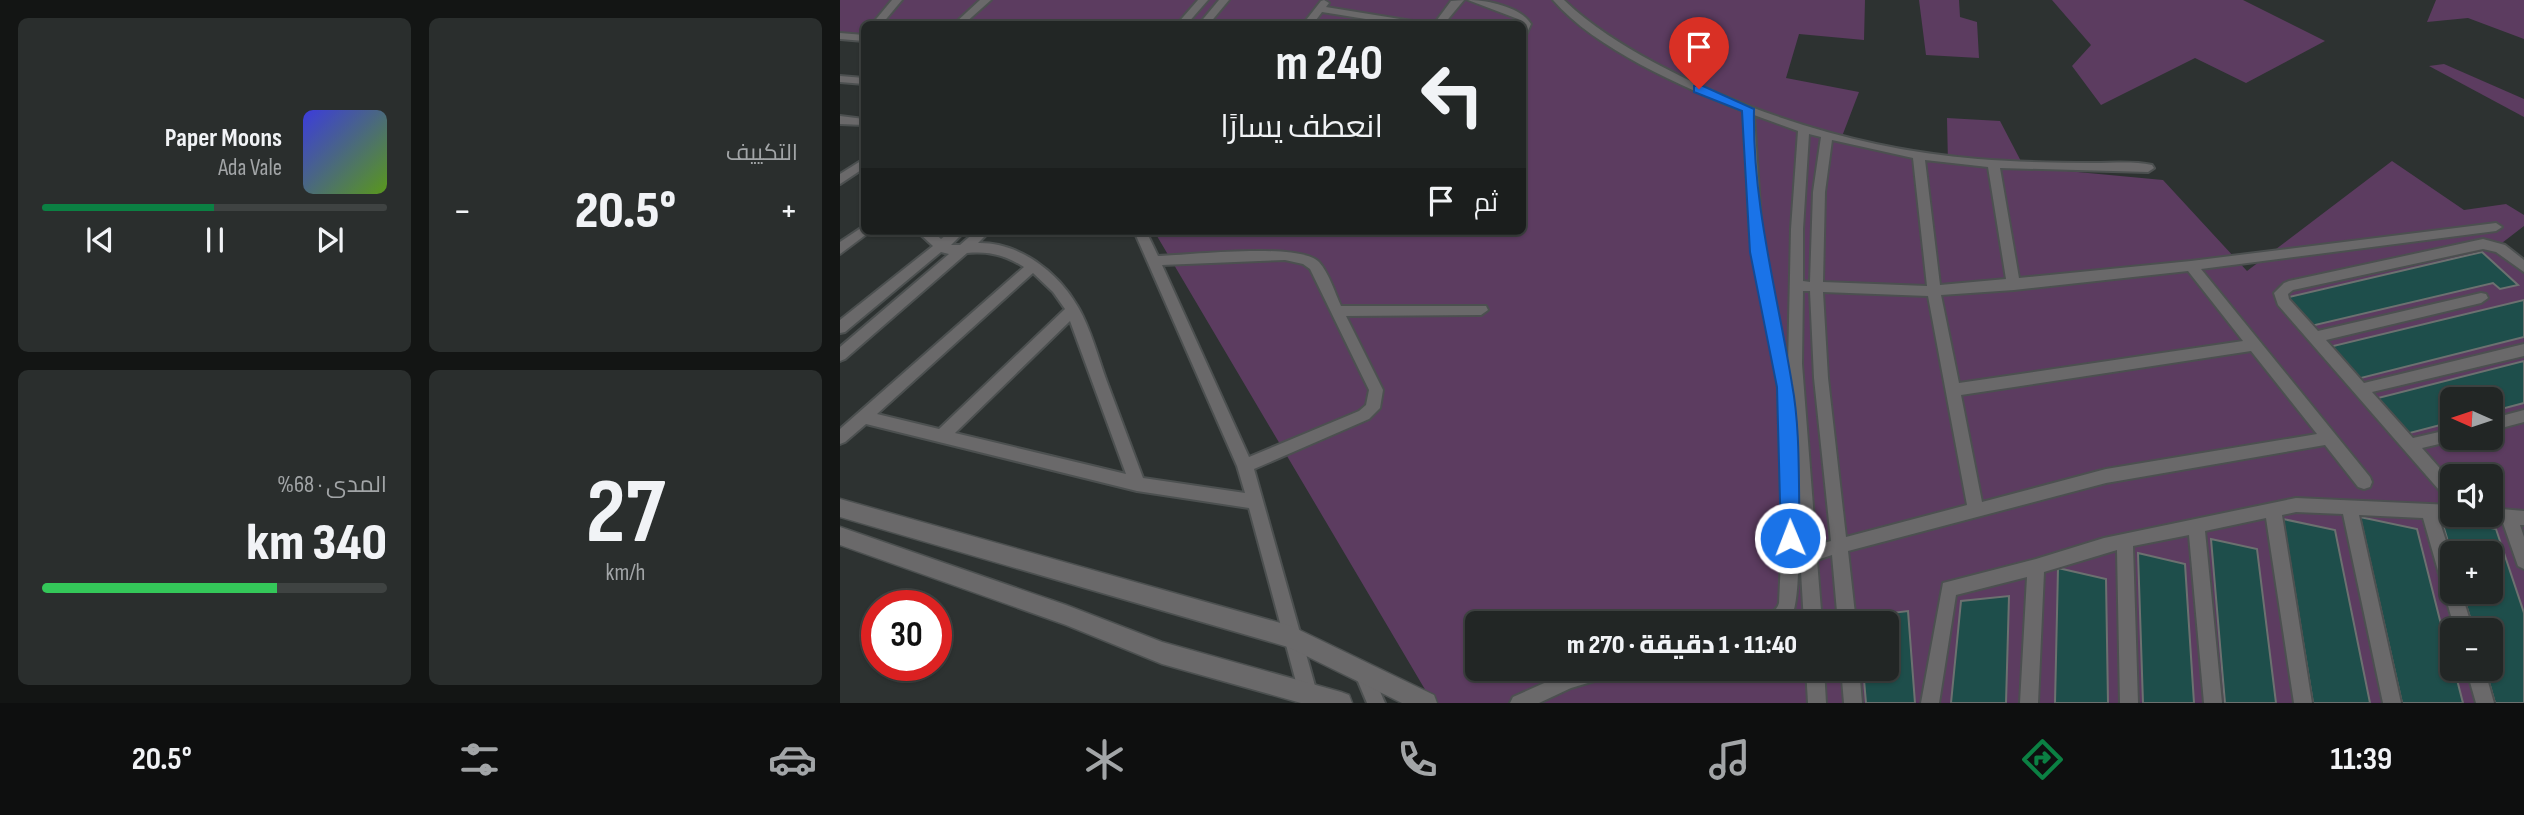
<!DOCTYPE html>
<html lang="ar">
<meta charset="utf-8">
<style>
:root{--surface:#222625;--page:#2a2e2d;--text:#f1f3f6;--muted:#a2a5a7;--line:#3f4342;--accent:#0b8043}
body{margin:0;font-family:"Sofia Sans Condensed",Cairo,sans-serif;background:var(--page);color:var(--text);direction:rtl;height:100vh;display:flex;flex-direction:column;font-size:26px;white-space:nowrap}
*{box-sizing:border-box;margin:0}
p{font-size:23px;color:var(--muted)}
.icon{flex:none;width:38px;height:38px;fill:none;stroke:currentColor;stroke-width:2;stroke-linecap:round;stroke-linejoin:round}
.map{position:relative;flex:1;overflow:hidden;direction:ltr}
.sheet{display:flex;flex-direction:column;gap:18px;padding:18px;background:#131514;width:840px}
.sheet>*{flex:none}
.banner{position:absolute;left:21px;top:21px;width:665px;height:214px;border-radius:10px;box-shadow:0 2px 5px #0004,0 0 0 2px var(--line);direction:rtl;background:#222625;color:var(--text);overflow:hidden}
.needle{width:46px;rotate:273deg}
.tools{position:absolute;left:1600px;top:387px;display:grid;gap:14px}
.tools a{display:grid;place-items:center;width:63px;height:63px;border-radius:10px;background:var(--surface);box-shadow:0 2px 5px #0004,0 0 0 2px var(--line);font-size:35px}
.speed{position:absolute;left:21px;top:590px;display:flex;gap:14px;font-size:35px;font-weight:700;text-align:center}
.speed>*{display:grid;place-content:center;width:91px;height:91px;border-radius:50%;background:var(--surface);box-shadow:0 2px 5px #0004,0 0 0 2px var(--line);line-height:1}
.speed .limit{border:10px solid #d22;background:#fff;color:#111}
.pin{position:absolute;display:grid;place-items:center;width:60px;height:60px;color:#fff;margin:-72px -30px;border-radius:50% 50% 50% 0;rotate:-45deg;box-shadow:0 0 7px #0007}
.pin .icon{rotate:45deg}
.me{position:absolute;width:77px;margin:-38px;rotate:359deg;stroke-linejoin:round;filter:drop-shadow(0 0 5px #0008)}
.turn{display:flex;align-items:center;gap:24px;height:147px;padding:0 28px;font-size:32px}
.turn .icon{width:91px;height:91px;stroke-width:2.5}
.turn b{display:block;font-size:49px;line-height:60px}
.then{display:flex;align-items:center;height:66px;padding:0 28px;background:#0003;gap:14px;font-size:26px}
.big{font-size:52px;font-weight:800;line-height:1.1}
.sheet .card{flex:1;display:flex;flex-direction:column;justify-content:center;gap:10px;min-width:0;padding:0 24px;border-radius:10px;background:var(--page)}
.sheet .dial{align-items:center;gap:0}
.dial b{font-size:91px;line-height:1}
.song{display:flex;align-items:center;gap:21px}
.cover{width:84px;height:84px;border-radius:10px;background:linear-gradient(135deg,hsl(240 70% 55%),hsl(90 70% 35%))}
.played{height:7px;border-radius:4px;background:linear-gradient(90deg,var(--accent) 50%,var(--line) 50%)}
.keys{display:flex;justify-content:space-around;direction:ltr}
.heat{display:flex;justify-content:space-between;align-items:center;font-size:38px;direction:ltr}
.charge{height:10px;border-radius:5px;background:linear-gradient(90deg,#34c759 68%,var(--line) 0)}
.sheet .tiles{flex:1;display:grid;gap:18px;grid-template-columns:repeat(2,1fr)}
.trip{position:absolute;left:625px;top:611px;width:434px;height:70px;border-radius:10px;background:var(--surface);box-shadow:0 2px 5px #0004,0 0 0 2px var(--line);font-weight:800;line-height:70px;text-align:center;direction:rtl}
.tab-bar{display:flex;height:112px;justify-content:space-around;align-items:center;background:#0e0f0f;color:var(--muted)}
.tab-bar .icon{width:49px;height:49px}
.tab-bar .current{color:var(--accent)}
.tab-bar b{font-size:32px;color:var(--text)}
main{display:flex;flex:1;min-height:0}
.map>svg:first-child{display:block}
</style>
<main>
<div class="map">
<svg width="1684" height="703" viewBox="0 0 1684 703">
<rect width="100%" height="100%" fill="#2d3231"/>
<g fill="#5c3c60" fill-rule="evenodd">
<path d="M0 0H1025L1024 40 959 34 946 78 1019 92 1001 139 1108 164 1107 118 1160 121 1184 167 1323 180 1407 271 1552 161 1624 210 1666 204 1684 215V226L1658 246 1684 270V703H593L314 231H682V24H24V34L0 32ZM1612 399H1650V438H1612ZM1612 476H1650V514H1612ZM1612 553H1650V592H1612ZM637 623H1046V668H637ZM1612 630H1650V668H1612Z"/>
<polygon points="1079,0 1119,0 1120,17 1137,22 1139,58 1086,55"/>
<polygon points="1212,0 1403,0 1485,41 1406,83 1355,58 1261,105 1232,66 1251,45"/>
<polygon points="1596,0 1684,0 1684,39 1628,18 1587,22"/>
<polygon points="1604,64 1684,99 1684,117 1589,66"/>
</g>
<g fill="#1e4e4b" stroke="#6c7170" stroke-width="2">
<polygon points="1642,252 1678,285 1660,289 1653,283 1471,326 1445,298"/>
<polygon points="1684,300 1684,337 1517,379 1489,347"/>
<polygon points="1684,361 1684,403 1650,412 1650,399 1612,399 1612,422 1566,434 1534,399"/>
<polygon points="1520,517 1577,529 1612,668 1614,668 1623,703 1562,703"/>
<polygon points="1601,518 1656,529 1684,613 1684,703 1655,703 1645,668 1650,668 1650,630 1634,630 1622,592 1650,592 1650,553 1612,555"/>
<polygon points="1443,519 1495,530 1530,703 1473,703"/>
<polygon points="1371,539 1417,549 1436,703 1385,703"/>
<polygon points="1298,553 1345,564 1354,703 1303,703"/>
<polygon points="1218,568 1266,579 1268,703 1215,703"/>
<polygon points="1169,596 1166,703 1111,703 1121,601"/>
<polygon points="1068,611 1075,703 1026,703 1023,668 1046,668 1046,623 1018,623 1017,617"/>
</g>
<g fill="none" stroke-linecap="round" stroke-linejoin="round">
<g stroke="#4c5050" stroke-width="4">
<g id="minor">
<polygon points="52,0 62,0 42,24 32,24"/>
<polygon points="140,0 151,0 124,24 114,24"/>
<polygon points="358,0 368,0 347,24 337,24"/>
<polygon points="379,0 389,0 369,24 359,24"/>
<polygon points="484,0 489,3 486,7 572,21 577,24 557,24 482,12 473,24 463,24 481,1"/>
<polygon points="624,0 604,24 594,24 611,1"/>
<path d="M628 0C647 0 681 7 691 24L686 35 682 36V24L678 19Z"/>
<path d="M713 0H724C751 26 782 45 815 63 914 116 1026 150 1138 159 1175 162 1215 163 1254 163 1273 163 1294 161 1312 165L1314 168 1308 172 1160 168 1179 278 1351 261 1656 223 1662 227 1656 231 1361 269 1530 477 1532 482 1530 487 1524 489 1518 487 1485 445 1266 483 1008 551 1016 623H998L992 555 977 560 982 623H964L957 503C958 523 962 609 949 620 943 626 930 623 922 623 926 614 937 612 939 603L942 538 938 387 910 237 903 111C843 87 755 49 713 0ZM914 115 958 131 951 229 948 366 922 237ZM969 134 981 137 973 192 970 282 963 281V229ZM992 140 1073 158 1087 286 983 282 985 192ZM1085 160 1148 167 1166 279 1100 285ZM1348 271 1403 341 1119 383 1101 295 1174 290ZM963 291H970L974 378 991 541 976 545 962 364ZM983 292 1088 296 1127 505 1006 537 988 378ZM1411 351 1477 434 1266 469 1142 502 1121 395Z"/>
<polygon points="0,33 24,35 24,41 0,39"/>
<polygon points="0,76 24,78 24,84 0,82"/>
<polygon points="0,116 24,119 24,125 0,124"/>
<polygon points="24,159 24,168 0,184 0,174"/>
<polygon points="24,226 24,231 30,231 28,233 0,254 0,242"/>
<path d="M79 231H92L101 239 111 231H125L111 245H120L136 231H150L138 243C179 242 218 272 238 307 251 329 258 358 267 382 279 414 291 446 303 478L405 493 397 466 294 231H306L318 256C348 255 460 242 479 262 489 273 495 293 501 306H646L648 310 641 315 506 316 543 390 540 408 529 419 414 469 477 693 474 699 468 702 462 699 459 693 409 508 297 491 26 424 5 442 0 444V429L184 267C165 255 149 251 127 253L5 359 0 361V347L109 254 101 252 5 332 0 333V320L93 246 81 235ZM445 260 463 264 470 269 529 390 526 405 519 411 409 457 322 265ZM193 273 213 292 225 309 99 429 37 414ZM230 321 286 474 115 433Z"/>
<polygon points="1643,239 1665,245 1684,260 1684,272 1656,252 1643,249 1453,290 1448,294 1449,299 1478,331 1641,293 1646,294 1648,298 1641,303 1486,340 1524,383 1684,344 1684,356 1532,392 1573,438 1612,429 1612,438 1618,438 1612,441 1582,448 1612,482 1612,500 1606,498 1438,305 1434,293 1444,283 1449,281"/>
<polygon points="1684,410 1684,422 1650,431 1650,419"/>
<polygon points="1456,498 1612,505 1612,514 1619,514 1612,519 1599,519 1612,560 1612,592 1621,592 1633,630 1615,630 1583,518 1519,515 1561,703 1543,703 1503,514 1456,512 1442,515 1472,703 1454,703 1426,518 1365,531 1382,703 1364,703 1349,535 1293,546 1298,703 1280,703 1277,550 1204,572 1198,703 1180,703 1187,577 1116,595 1099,703 1081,703 1103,583 1196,559 1264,538"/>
<polygon points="1650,508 1684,511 1684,525 1680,525 1684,537 1684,569 1678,566 1663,523 1632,519 1630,514 1650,514"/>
<polygon points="523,663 529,666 545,703 527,703 514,672 517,666"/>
<polygon points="738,668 781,668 778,674 731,688 699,703 670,703 673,697"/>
<polygon points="966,668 984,668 986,703 968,703"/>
<polygon points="1001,668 1019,668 1022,703 1004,703"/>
<polygon points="1626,668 1644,668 1654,703 1636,703"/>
</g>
</g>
<g stroke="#4c5050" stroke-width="3">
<g id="tertiary">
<polygon points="0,499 451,626 594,695 597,703 562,703 448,647 0,517"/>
<polygon points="0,527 226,605 322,642 501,692 509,695 512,703 461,703 322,664 226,625 0,545"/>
</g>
</g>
<use href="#minor" fill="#6a696a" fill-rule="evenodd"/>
<use href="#tertiary" fill="#6a696a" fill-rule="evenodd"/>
</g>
<path fill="#1a73e8" stroke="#114b97" stroke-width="2" d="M854 86H863L914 109C912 203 937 292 952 384 961 432 958 489 960 538L957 544 950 547 944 544 941 538 937 387 910 252 902 111 854 92Z"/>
</svg>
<div class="tools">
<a><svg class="needle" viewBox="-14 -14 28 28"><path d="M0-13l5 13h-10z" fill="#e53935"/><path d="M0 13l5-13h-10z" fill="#a2a5a7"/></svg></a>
<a><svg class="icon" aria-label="sound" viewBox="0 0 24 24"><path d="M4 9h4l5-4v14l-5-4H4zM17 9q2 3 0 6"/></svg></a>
<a>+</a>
<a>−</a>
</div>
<div class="speed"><div class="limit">30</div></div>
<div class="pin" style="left:859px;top:89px;background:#d93025"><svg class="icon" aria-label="arrive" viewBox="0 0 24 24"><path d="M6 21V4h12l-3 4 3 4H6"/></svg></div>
<svg class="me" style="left:950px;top:538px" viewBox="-20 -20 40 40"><circle r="17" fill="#1a73e8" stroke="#fff" stroke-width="3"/><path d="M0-11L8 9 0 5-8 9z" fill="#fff"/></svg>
<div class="trip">11:40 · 1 دقيقة · 270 m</div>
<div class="banner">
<div class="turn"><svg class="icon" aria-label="left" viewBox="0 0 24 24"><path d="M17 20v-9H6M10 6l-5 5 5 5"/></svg><div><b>240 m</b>انعطف يسارًا</div></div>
<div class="then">ثم<svg class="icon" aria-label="arrive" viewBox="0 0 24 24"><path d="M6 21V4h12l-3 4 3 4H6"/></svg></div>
</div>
</div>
<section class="sheet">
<div class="tiles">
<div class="card"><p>التكييف</p>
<div class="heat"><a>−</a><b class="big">20.5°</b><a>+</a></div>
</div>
<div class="card">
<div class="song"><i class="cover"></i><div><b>Paper Moons</b><p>Ada Vale</p></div></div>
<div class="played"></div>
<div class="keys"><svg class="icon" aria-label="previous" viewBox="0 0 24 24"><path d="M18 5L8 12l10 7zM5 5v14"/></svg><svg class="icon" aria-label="pause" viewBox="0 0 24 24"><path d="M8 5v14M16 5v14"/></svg><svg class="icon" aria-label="next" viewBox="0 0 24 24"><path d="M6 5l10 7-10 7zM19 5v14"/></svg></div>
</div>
<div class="card dial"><b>27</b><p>km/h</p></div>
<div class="card"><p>المدى · 68%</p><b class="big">340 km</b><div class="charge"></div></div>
</div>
</section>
</main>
<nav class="tab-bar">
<b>11:39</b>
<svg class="icon current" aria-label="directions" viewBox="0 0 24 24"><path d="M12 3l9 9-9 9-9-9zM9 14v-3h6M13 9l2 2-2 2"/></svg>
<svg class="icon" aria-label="music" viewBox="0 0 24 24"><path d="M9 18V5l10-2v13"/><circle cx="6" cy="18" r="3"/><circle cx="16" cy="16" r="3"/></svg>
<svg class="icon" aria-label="phone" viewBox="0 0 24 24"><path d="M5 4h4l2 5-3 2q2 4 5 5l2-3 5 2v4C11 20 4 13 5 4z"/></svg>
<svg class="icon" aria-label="climate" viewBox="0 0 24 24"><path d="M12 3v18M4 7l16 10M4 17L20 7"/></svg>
<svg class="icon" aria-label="car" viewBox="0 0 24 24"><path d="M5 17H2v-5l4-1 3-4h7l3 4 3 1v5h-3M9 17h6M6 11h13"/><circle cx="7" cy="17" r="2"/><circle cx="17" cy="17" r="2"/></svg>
<svg class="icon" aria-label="filters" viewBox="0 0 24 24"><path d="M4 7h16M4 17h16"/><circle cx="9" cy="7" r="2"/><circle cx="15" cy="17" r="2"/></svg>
<b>20.5°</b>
</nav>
